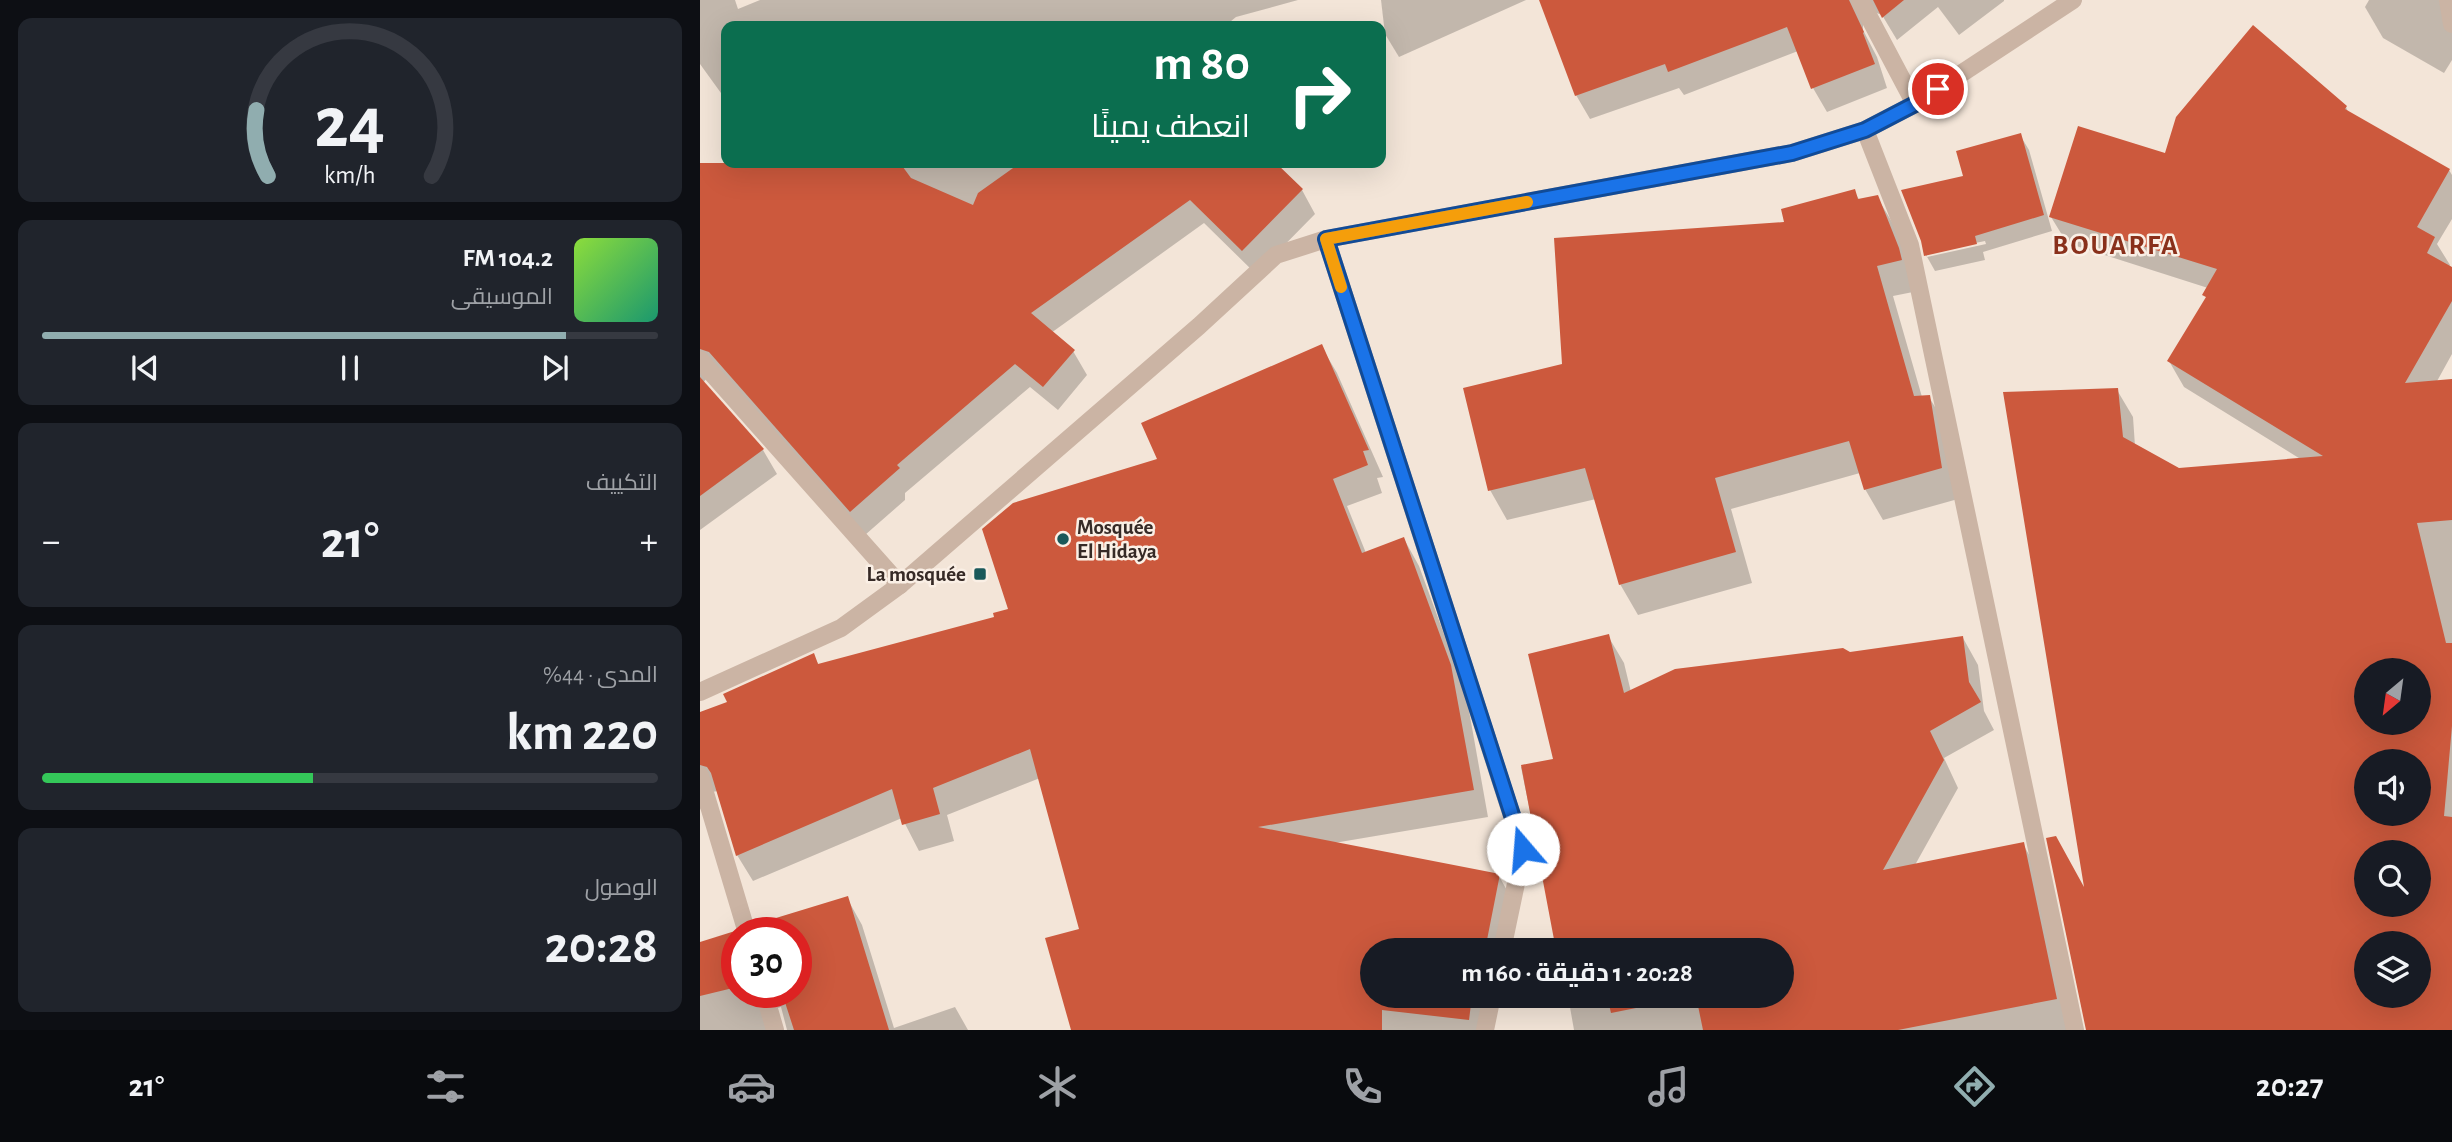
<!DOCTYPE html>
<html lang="ar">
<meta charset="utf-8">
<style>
:root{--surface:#171b24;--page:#20242c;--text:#f1f3f6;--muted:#9ea1a6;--line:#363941;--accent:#90adaf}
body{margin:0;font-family:"Alegreya Sans",Cairo,sans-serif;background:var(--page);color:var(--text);direction:rtl;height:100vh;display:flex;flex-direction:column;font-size:26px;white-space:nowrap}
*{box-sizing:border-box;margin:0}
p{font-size:23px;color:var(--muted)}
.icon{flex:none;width:38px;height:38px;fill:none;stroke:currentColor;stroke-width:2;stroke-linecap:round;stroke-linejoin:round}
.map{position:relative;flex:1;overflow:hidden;direction:ltr}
.sheet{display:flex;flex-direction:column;gap:18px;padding:18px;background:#0d0f14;width:700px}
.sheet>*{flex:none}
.top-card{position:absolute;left:21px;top:21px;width:665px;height:147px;border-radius:14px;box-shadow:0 7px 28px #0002;direction:rtl;background:#0b6e4f;color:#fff;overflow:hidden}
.needle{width:46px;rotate:209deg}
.tools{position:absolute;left:1654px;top:658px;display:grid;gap:14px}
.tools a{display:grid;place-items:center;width:77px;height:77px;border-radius:50%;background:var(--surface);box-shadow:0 7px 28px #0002;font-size:35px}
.speed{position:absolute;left:21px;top:917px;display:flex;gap:14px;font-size:35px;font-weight:700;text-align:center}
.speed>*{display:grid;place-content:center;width:91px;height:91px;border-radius:50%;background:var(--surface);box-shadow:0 7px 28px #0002;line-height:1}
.speed .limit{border:10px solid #d22;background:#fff;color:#111}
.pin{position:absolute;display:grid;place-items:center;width:60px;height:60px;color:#fff;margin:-30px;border:4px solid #fff;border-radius:50%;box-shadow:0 2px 7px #0007}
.me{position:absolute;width:77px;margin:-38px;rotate:342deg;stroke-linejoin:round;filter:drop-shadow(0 0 5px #0008)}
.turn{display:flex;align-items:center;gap:24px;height:147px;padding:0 21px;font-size:32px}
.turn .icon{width:91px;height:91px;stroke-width:2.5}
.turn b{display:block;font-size:49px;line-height:60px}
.big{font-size:52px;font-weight:700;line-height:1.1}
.sheet .card{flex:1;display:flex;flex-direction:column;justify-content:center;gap:10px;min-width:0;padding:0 24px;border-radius:14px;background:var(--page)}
.sheet .dial{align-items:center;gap:0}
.dial svg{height:182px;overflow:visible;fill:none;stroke:var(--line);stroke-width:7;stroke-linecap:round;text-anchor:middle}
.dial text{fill:var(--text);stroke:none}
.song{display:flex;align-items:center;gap:21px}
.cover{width:84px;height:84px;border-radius:10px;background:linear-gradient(135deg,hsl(90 70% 55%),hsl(160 70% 35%))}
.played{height:7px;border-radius:4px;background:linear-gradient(90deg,var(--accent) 85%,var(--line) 85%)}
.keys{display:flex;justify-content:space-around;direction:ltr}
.heat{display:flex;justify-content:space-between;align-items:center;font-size:38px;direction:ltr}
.charge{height:10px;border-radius:5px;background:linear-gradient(90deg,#34c759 44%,var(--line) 0)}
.trip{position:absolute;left:660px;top:938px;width:434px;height:70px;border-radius:35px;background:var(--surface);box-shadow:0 7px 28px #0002;font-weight:700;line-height:70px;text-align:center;direction:rtl}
.dock{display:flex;height:112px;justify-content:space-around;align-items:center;background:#090b0e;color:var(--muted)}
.dock .icon{width:49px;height:49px}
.dock .active{color:var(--accent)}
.dock b{font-size:32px;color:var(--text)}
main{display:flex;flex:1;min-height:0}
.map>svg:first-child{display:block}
</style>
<main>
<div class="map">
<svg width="1752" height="1030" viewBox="0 0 1752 1030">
<rect width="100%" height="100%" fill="#f3e5d8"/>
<g fill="#0003" fill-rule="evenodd">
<polygon points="0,0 35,0 38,9 60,0 598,0 536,17 525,26 26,26 26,100 0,64"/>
<polygon points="681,0 826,0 699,57 685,34"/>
<polygon points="841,0 1304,0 1304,1 1259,35 1238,7 1197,40 1182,15 1174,12 1163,19 1163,30 1177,57 1187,88 1127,112 1113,88 1098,51 984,95 979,88 890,119 876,95"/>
<polygon points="1669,0 1752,0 1752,60 1744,73 1683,38 1665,7"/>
<path d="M1646 107 1649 114 1749 170 1752 175V219L1737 244 1750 265 1749 267 1752 269V354L1736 383 1752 381V1030H1387V894L1417 390 1433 417 1435 446 1479 470 1602 460 1484 387 1469 361 1507 298 1504 295 1508 288 1367 243 1351 217 1466 155ZM1666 670H1718V723H1666ZM1666 761H1718V814H1666ZM1666 852H1718V905H1666ZM1666 943H1718V996H1666Z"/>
<path d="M1320 135 1329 150 1352 231 1283 252 1285 260 1235 271 1226 255 1265 177ZM1285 241 1286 244 1227 257V253Z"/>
<polygon points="96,163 574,163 602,190 615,214 556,274 504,223 351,333 373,351 387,375 358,410 330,387 205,493 205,500 165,535 11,373 3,383 63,450 77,474 0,530 0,288"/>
<polygon points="1154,191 1160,201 1177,197 1195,227 1218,291 1193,296 1222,397 1229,397 1247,427 1258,499 1183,520 1165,489 1160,473 1031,509 1052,583 938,615 920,584 896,499 807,520 790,490 863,365 1087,224"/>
<polygon points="621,346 637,373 683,477 677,478 682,493 647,506 666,553 704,539 719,566 766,694 788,817 634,843 799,876 814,903 805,950 672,950 672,996 796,996 790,1030 372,1030 381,931 340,778 247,815 254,841 219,851 202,818 53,881 37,855 18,791 12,792 9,823 0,808 0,714 29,703 113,655 119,665 297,618 310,610 460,460"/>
<polygon points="908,636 924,663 931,692 1150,654 1263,638 1278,665 1284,711 1294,730 1244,758 1258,788 1215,865 1323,844 1338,871 1372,1030 874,1030 868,996 1082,996 1082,950 858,950 821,767 856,761"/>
<polygon points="147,898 162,925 194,1028 255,1007 268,1030 87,1030 81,1007 71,1010 70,1030 0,1030 0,944 37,938 37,992 96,992"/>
</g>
<g fill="#cc593d" fill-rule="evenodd">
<polygon points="839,0 1149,0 1164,32 1163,33 1175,64 1111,89 1087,27 968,72 965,64 875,96"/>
<polygon points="1173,0 1204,0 1182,18"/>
<path d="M1553 25 1647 106 1645 109 1750 169 1717 227 1735 237 1727 253 1752 267V301L1705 383 1752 379V520L1717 523 1746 643H1752V726L1744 816 1752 817V1030H1386L1346 838 1356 836 1384 887 1303 392 1418 388 1423 437 1479 468 1623 456 1467 361 1506 297 1502 295 1517 269 1349 217 1378 126 1465 153 1476 117ZM1666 670H1718V723H1666ZM1666 761H1718V814H1666ZM1666 852H1718V905H1666ZM1666 943H1718V996H1666Z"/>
<polygon points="1321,133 1344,215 1275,236 1277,244 1224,256 1221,241 1201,190 1263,176 1256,151"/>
<polygon points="0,163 200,163 211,178 273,205 278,193 320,163 576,163 603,189 542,251 490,200 331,313 375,350 343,387 315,364 197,465 200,468 150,512 9,352 0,349"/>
<polygon points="1155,189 1158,199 1178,195 1199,248 1202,260 1177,266 1214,396 1230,395 1242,468 1164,490 1149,441 1015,478 1036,552 919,585 885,468 788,491 763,388 862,364 854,238 1084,222 1081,209"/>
<polygon points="622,344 669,450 663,451 668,465 633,479 662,553 704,537 751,665 774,790 558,827 800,874 785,950 672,950 672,996 772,996 769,1020 682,1010 682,1030 371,1030 345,938 379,929 330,749 233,788 240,814 202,825 192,789 36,856 11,773 7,767 0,765 0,712 27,702 23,694 114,653 118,664 294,617 293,613 308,609 282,529 313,503 457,459 441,423"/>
<polygon points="0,377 64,449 0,496"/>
<polygon points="909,634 924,693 975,669 1143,648 1150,652 1263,636 1269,682 1281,702 1230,731 1244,760 1183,870 1324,842 1357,999 1198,1030 1003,1030 996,996 911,1013 907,996 1082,996 1082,950 856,950 821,765 853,759 828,654"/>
<polygon points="148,896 189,1030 94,1030 82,993 77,994 76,992 96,992 96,933 58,933 56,924"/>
<polygon points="35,931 37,937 37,987 0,996 0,942"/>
</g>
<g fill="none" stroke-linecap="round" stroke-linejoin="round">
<g stroke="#cbb4a4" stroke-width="18">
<polyline points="1160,0 1215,104"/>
<polyline points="1748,0 1752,24"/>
<polyline points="1165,130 1210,245 1375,1030"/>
<polyline points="626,239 823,850 802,950"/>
<polyline points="0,360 200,585"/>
<polyline points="0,776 47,933"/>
<polyline points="64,992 75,1030"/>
<polyline points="785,1030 792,996"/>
</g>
<polyline stroke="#cbb4a4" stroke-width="18" points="0,692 141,628 200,585 499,326 576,255 626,239 1092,153 1165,130 1215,104 1373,0"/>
</g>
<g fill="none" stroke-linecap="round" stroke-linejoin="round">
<g stroke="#114b97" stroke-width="18">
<polyline id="route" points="823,849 626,239 1092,153 1165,130 1215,104 1238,89"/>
</g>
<use href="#route" stroke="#1a73e8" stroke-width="12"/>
<polyline stroke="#f59e0b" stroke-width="12" points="641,287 626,239 827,202"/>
</g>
<g fill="#1a5859" stroke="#faefe5" stroke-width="2.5">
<circle cx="363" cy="539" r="7"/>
<rect x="273" y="567" width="14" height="14" rx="3.5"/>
</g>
<g text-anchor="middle" stroke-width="5" stroke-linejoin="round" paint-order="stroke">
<g font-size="21" font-weight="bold" fill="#362a26" stroke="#faefe5" text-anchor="start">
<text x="377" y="534">Mosquée<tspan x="377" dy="24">El Hidaya</tspan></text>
<text x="266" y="581" text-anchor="end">La mosquée</text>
</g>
<g font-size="28" font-weight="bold" letter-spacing="2" fill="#89301b" stroke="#faefe5">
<text x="1416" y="254">BOUARFA</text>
</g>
</g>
</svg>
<div class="tools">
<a><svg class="needle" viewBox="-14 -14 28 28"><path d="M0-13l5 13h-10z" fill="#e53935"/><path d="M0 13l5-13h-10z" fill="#9ea1a6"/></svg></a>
<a><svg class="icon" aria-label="sound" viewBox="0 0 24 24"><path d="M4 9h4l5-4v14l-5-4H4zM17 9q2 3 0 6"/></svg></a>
<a><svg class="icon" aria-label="search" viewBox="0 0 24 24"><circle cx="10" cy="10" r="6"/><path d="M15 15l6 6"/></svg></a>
<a><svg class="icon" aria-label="layers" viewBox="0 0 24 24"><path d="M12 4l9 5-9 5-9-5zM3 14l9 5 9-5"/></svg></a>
</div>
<div class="speed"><div class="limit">30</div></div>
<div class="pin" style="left:1238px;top:89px;background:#d93025"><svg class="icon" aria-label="arrive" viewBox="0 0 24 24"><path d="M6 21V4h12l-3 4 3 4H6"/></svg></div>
<svg class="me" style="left:823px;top:849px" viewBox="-20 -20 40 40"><circle r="19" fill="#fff"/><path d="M0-13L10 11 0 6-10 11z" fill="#1a73e8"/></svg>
<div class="trip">20:28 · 1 دقيقة · 160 m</div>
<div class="top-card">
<div class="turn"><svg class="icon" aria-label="right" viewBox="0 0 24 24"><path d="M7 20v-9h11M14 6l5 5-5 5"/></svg><div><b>80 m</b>انعطف يمينًا</div></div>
</div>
</div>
<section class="sheet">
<div class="card dial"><svg viewBox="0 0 100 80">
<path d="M14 69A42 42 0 1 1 86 69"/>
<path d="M14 69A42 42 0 0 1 9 40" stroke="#90adaf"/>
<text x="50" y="56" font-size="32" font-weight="700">24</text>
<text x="50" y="72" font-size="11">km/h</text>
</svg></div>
<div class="card">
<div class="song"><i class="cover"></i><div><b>104.2 FM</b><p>الموسيقى</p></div></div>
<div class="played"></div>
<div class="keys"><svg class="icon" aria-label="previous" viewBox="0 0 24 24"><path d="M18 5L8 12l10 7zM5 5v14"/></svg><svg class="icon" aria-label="pause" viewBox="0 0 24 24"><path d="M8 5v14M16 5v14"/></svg><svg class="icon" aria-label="next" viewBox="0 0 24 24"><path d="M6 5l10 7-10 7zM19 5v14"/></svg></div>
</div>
<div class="card"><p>التكييف</p>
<div class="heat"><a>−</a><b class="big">21°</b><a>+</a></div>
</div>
<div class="card"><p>المدى · 44%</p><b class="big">220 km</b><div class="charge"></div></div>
<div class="card"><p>الوصول</p><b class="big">20:28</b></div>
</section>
</main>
<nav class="dock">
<b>20:27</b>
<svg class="icon active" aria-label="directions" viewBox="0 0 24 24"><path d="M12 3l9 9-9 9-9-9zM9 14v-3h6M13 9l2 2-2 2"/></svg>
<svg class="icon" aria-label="music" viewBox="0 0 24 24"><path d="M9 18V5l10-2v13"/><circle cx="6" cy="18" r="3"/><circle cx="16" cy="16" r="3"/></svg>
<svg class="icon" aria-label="phone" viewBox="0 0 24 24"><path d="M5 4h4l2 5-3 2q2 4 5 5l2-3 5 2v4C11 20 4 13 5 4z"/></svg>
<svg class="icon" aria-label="climate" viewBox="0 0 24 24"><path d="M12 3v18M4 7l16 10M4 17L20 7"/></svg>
<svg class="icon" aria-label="car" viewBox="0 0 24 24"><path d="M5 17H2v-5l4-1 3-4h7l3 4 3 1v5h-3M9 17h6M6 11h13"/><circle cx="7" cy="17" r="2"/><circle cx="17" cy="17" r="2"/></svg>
<svg class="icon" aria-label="filters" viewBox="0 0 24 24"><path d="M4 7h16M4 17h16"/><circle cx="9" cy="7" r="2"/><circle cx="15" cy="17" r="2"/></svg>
<b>21°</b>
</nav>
